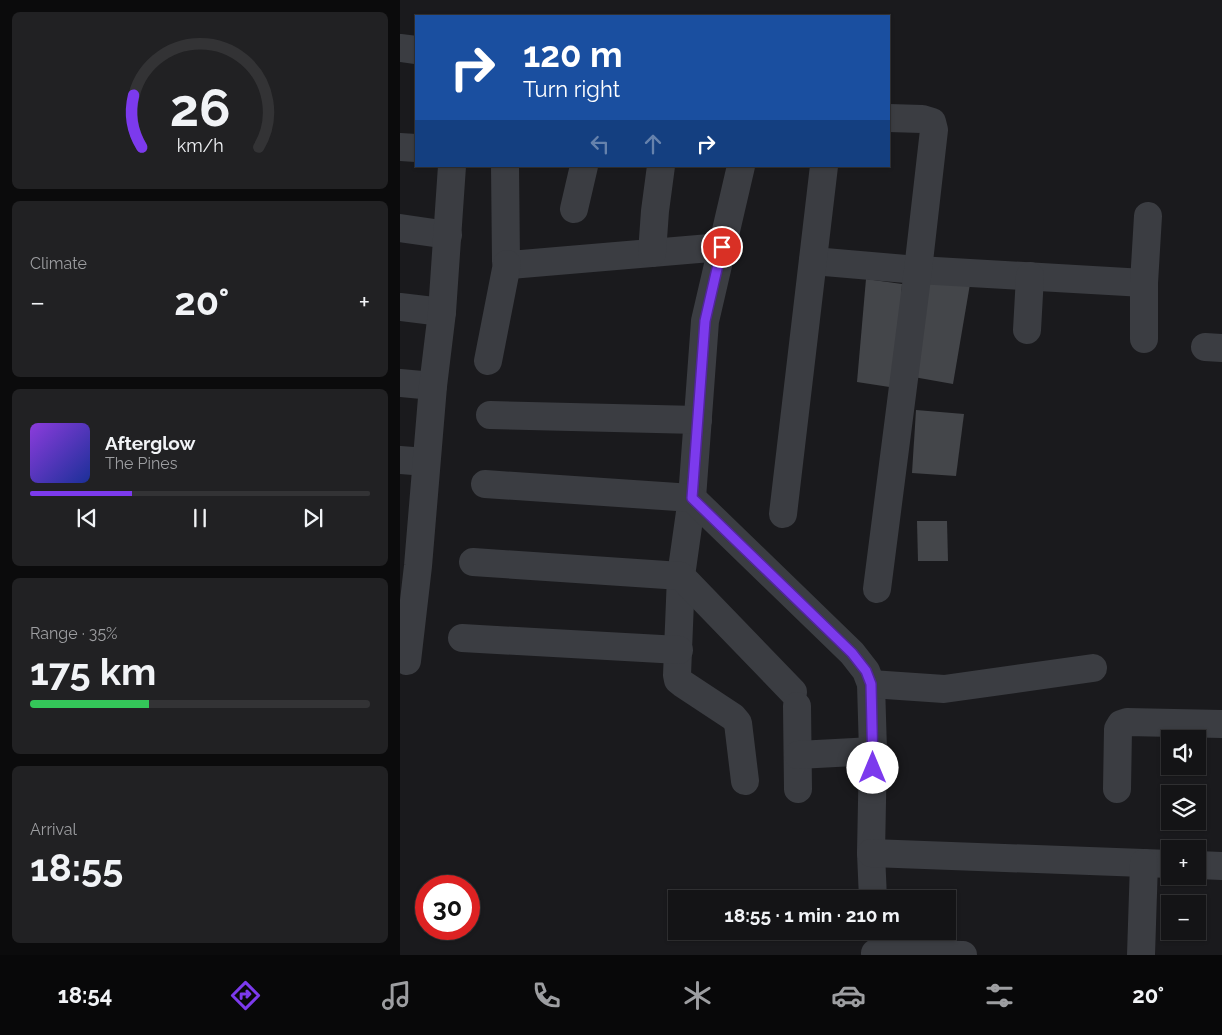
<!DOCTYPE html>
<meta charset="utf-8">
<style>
:root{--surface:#141416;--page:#212123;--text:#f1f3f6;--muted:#9d9ea1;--line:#333335;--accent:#7c3aed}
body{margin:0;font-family:Raleway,sans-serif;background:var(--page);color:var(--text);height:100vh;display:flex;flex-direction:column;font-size:19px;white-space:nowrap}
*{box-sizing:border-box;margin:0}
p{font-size:16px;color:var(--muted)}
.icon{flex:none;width:28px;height:28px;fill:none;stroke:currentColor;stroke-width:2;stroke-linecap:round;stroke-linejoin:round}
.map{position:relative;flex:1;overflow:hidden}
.drawer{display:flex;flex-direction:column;gap:12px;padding:12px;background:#0b0b0c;width:400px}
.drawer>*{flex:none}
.top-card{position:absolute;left:15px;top:15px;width:475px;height:152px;border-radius:0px;box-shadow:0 1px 4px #0004,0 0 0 1px var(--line);background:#1a4fa0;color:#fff;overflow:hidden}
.fabs{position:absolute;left:761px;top:730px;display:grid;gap:10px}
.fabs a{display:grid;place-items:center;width:45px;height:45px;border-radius:0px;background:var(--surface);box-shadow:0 1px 4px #0004,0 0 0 1px var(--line);font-size:25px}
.speed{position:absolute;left:15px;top:875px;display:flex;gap:10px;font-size:25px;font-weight:700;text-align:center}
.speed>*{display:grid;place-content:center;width:65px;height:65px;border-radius:50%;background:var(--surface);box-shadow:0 1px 4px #0004,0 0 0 1px var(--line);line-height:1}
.speed .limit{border:8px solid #d22;background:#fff;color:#111}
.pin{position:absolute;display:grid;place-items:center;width:42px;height:42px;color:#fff;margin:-21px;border:2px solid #fff;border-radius:50%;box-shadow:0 1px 5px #0007}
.me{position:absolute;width:55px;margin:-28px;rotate:0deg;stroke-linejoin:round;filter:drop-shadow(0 0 4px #0008)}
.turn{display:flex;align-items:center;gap:18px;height:105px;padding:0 25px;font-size:22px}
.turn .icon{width:65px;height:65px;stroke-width:2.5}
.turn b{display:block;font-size:35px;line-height:42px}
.lanes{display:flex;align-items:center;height:48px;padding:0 25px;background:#0003;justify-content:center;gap:25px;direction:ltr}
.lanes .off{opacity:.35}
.big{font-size:38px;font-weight:700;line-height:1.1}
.drawer .tile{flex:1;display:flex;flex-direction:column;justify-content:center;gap:8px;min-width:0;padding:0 18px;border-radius:8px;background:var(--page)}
.drawer .dial{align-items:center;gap:0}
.dial svg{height:130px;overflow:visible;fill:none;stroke:var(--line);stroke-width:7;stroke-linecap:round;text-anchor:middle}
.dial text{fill:var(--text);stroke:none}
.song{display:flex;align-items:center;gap:15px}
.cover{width:60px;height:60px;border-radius:8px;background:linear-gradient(135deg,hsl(270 70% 55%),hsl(230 70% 35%))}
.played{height:5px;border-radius:2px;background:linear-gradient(90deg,var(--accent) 30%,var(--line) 30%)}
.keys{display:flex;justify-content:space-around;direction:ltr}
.heat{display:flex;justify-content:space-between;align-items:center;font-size:28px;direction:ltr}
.charge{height:8px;border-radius:4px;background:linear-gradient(90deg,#34c759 35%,var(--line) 0)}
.trip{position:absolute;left:268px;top:890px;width:288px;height:50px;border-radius:0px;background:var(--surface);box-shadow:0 1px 4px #0004,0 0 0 1px var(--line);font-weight:700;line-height:50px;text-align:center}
.tab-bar{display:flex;height:80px;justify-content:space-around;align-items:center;background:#080809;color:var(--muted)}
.tab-bar .icon{width:35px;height:35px}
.tab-bar .on{color:var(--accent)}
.tab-bar b{font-size:22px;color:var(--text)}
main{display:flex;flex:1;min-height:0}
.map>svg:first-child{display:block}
</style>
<main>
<section class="drawer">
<div class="tile dial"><svg viewBox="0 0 100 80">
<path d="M14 69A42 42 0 1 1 86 69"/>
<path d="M14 69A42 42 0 0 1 9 37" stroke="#7c3aed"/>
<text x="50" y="56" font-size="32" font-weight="700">26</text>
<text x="50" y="72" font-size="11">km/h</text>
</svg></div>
<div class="tile"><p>Climate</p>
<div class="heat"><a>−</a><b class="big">20°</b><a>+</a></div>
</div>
<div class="tile">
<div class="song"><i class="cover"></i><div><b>Afterglow</b><p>The Pines</p></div></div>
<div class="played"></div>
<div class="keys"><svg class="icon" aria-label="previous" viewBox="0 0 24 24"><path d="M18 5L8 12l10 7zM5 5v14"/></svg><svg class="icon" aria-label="pause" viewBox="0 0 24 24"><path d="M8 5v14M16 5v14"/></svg><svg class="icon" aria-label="next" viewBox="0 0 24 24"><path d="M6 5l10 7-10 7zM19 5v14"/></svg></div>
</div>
<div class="tile"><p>Range · 35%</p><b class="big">175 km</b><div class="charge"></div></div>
<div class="tile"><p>Arrival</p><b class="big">18:55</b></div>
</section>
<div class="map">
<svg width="822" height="955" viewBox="0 0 822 955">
<rect width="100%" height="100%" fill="#1a1a1d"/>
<g fill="#44464a">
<polygon points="525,276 570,284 553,384 508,376"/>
<polygon points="466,279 502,284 496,388 457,382"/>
<polygon points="516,410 564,414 556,476 512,473"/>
<polygon points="517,521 547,521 548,561 518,561"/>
</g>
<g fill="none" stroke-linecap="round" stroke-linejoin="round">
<g stroke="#3b3d42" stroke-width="28">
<polyline points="0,48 16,50"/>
<polyline points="0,147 16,148"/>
<polyline points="105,166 106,261 107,264 110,265 322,247"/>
<polyline points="341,166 305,321 292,498 281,576 277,675 278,680 283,684 333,717 338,723 345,781"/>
<polyline points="174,209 184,166"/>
<polyline points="0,228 48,235"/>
<polyline points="252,253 255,211 261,166"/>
<polyline points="413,261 518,270 744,283"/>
<polyline points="0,307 42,312"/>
<polyline points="627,330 630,276"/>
<polyline points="744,339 744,283 748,216"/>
<polyline points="805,347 822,348"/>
<polyline points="88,361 107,264"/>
<polyline points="0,383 33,386"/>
<polyline points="90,415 298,420"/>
<polyline points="0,460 26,462"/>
<polyline points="85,484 292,498 452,653 466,671 471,684 473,751 471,853 473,899"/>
<polyline points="383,514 424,166"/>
<polyline points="73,562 281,576 393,692"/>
<polyline points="477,589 518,270 534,130 532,122 522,119 489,118"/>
<polyline points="62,638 279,650"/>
<polyline points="7,661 18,566 33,386 42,312 52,166"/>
<polyline points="471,684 544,689 693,668"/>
<polyline points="397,706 398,789"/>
<polyline points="398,755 473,751"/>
<polyline points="717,789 718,729 721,724 727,722 822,724"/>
<polyline points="471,853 770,864"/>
<polyline points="798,865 822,866"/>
<polyline points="475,953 563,955"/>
<polyline points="741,955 744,863"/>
</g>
</g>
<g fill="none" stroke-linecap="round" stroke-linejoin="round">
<g stroke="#51269a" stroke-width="12">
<polyline id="route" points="322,247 305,321 292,498 452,653 466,671 471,684 473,768"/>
</g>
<use href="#route" stroke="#7c3aed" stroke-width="9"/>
</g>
</svg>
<div class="fabs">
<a><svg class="icon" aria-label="sound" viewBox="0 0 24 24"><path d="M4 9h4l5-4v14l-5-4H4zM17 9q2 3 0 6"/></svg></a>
<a><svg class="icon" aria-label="layers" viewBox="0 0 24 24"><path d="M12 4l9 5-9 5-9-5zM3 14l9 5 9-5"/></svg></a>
<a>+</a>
<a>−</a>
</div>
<div class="speed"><div class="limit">30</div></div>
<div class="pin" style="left:322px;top:247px;background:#d93025"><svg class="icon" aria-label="arrive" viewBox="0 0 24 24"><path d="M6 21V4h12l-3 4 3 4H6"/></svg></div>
<svg class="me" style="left:473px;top:768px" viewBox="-20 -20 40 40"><circle r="19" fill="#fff"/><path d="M0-13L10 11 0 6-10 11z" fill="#7c3aed"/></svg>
<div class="trip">18:55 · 1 min · 210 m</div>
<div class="top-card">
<div class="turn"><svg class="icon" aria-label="right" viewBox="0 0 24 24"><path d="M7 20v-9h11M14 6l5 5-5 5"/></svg><div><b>120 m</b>Turn right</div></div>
<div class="lanes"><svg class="icon off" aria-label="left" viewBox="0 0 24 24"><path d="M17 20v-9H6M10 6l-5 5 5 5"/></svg><svg class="icon off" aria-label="ahead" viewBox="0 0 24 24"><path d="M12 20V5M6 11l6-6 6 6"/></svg><svg class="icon" aria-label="right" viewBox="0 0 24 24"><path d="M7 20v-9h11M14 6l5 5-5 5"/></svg></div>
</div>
</div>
</main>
<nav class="tab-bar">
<b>18:54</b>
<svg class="icon on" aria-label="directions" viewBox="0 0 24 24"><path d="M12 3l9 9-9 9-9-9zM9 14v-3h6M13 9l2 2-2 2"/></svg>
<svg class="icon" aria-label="music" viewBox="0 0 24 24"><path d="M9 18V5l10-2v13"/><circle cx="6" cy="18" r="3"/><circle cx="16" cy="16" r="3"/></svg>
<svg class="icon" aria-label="phone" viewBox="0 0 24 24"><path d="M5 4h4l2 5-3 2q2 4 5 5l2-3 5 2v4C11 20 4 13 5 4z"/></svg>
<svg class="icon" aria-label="climate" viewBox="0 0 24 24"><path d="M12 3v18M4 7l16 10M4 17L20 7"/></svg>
<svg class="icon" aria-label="car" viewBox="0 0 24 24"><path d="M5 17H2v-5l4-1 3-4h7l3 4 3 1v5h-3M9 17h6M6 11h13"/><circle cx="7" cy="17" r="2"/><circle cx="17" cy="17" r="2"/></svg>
<svg class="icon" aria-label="filters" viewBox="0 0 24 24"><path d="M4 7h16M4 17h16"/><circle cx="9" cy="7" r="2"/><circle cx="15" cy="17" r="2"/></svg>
<b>20°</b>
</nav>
